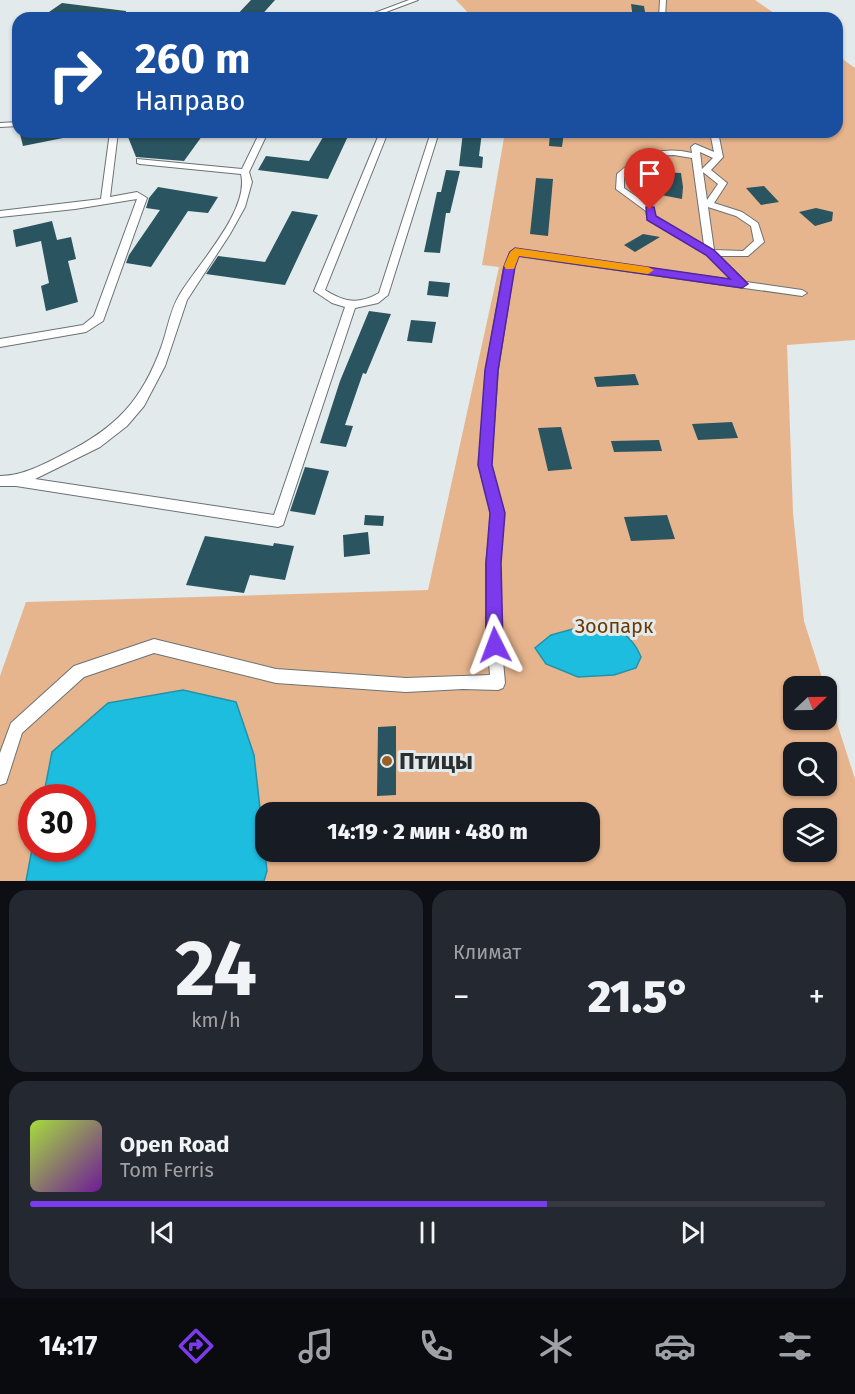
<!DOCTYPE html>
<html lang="ru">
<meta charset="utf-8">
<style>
:root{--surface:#171b24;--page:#242831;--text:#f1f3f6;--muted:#9ea1a6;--line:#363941;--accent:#7c3aed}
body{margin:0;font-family:"Fira Sans",sans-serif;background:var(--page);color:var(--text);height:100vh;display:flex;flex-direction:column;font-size:22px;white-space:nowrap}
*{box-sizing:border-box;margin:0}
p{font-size:20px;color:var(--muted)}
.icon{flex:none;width:33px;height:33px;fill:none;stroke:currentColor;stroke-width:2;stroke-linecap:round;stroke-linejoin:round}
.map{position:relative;height:881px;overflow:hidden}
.side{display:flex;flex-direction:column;gap:9px;padding:9px;background:#0d0f14;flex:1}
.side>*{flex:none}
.banner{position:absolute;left:12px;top:12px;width:831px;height:126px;border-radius:18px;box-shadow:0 2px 4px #0004;background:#1a4fa0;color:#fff;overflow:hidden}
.needle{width:39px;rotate:68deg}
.tools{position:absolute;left:783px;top:676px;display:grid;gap:12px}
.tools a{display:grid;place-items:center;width:54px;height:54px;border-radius:12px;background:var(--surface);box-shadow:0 2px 4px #0004;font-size:30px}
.speed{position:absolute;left:18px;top:784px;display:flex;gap:12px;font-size:30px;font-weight:700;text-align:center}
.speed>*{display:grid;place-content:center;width:78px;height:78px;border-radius:50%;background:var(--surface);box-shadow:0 2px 4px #0004;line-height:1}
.speed .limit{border:9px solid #d22;background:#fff;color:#111}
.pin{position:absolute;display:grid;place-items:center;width:51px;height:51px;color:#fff;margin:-62px -26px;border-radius:50% 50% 50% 0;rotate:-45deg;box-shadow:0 0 6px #0007}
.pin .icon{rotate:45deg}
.me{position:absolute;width:66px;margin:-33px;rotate:357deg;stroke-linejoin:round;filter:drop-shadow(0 0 4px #0008)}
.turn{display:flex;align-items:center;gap:21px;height:126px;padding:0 24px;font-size:27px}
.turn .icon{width:78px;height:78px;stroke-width:2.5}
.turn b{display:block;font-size:42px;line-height:51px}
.big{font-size:45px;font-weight:800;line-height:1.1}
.side .widget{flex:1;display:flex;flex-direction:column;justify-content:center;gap:9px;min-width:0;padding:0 21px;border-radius:18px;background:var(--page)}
.side .dial{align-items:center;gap:0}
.dial b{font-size:78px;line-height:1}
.song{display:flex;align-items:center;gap:18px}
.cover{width:72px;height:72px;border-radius:9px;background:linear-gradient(135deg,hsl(80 70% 55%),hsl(280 70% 35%))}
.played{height:6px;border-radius:3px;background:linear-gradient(90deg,var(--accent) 65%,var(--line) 65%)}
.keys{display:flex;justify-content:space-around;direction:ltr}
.heat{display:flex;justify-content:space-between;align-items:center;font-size:33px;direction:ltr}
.side .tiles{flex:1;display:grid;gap:9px;grid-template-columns:1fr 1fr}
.widget:last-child{grid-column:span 2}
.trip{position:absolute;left:255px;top:802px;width:345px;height:60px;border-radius:18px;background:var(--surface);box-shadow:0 2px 4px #0004;font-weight:800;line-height:60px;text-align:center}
.dock{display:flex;height:96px;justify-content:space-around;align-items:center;background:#090b0e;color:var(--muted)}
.dock .icon{width:42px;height:42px}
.dock .selected{color:var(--accent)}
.dock b{font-size:27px;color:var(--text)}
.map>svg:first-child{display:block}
</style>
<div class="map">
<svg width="855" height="881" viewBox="0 0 855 881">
<rect width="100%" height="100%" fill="#e2eaec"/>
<g fill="#e7b58d" fill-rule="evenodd">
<polygon points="456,0 755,0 781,18 473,18"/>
<path d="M837 55 855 68V340L787 345 793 513 804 621 825 687H794V720H826L827 692 855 779V881H0V676L26 602 428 590 499 267 482 265 505 132H837ZM794 753H826V786H794ZM32 798H82V849H32ZM266 813H590V852H266ZM794 819H826V852H794Z"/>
</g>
<g fill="#1dbde0" stroke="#2292ab" stroke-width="1.5">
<path d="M573 629C605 629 627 623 641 657L636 668 614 675 578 677 546 664 535 648 551 635Z"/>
<polygon points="183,690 236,702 254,755 267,871 264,881 26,881 32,849 82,849 82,798 43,798 52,752 108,703"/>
</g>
<g fill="#295460">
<polygon points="251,0 275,0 259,18 234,18"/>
<polygon points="62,3 126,11 126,18 93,18 49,12"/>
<polygon points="631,4 644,6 646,18 633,18"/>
<polygon points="29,132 67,132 68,137 23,146 20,134"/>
<polygon points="126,132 205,132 184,161 136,157"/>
<polygon points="326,132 350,132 328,179 258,170 266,156 309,161"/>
<polygon points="463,132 482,132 479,156 483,157 482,168 459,166"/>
<polygon points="550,132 564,132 562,147 549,146"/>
<polygon points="446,170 460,171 450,213 446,213 440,253 424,252 437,192 441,192"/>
<polygon points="662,172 681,173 683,187 682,199 656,194 649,189 646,181"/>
<polygon points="536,178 553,179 548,236 530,234"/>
<polygon points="764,186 779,202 761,205 746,188"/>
<polygon points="158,187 218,197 208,213 188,211 151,267 126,263 129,255 160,210 146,208 149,198"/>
<polygon points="816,208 833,212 832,221 815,226 799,212"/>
<polygon points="292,211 318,215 285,285 206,274 218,256 265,262"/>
<polygon points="52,221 57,240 71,237 76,259 68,261 78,302 46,311 41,286 49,283 41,241 16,247 13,230"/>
<polygon points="643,234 660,237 635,252 624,245"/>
<polygon points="429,281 450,283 448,297 427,295"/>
<polygon points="369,311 391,314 366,374 363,373 345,425 353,426 346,447 320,443 340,381"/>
<polygon points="411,320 436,322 432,343 407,341"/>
<polygon points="635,374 639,385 597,387 594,377"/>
<polygon points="732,422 738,438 698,440 692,424"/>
<polygon points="561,427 572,469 548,471 538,428"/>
<polygon points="659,440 662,451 614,452 611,441"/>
<polygon points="305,467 329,471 315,515 290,511"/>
<polygon points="365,515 384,516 383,526 364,525"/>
<polygon points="667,515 675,539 631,541 624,517"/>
<polygon points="368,532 370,554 344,557 343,535"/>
<polygon points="205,536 273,546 274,543 294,546 285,580 250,575 244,593 186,585"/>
<polygon points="396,726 396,795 377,796 378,727"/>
</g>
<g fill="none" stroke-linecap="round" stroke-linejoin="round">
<g stroke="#6b7274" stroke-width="2">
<g id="street">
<polygon points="409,0 418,0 370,18 361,18"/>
<polygon points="660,0 666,0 665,18 659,18"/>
<polygon points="18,122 18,126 0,127 0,123"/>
<polygon points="110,132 118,132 110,197 137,192 147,198 103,321 86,332 0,347 0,339 83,325 94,316 137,199 75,209 0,217 0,211 101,199"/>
<path d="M260 132H268L249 172 252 182 245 207 230 234 187 300 165 366 144 406 127 426 100 447 35 479 274 515 345 307 332 303 314 291 380 132H388L325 290C344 302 358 305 379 293L431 132H439L388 295 378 303 355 308 283 525 278 527 16 486H0V476C23 476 44 464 64 454 116 428 142 401 162 345 168 328 170 310 180 294 198 264 250 210 241 174L140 164 137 163V159L242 169Z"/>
<path d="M710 132H718L723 157 711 170 727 183 714 203 742 212 758 223 764 242 748 256H719L746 282 802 290 807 293 802 296 518 256 514 267 498 370 491 465 504 513 500 563V627L505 683 503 688 498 690 463 689 406 692 276 683 154 653 84 677 22 733 6 783 0 785V753L11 723 74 666 154 639 276 669 406 678 490 675 486 627V563L492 513 479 465 486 370 504 267 510 252 515 249 732 280 707 255 648 220 646 211 616 189 617 174C640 154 661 146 692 153L691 147 695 144 714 152ZM700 152 713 158 702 169ZM674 155 692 158 704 245 655 217 653 208 624 188V177C639 163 653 155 674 155ZM703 172 718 184 707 200ZM708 207 736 216 751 226 754 241 743 251 714 250Z"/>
</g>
</g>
<use href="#street" fill="#fff" fill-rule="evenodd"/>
</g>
<polygon fill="#7c3aed" stroke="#51269a" stroke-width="1.5" points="646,207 654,207 656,216 714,250 748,284 742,288 519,256 515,267 498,370 492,465 505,513 501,563 503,645 501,651 495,653 489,651 486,645 486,563 490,513 478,465 485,370 504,267 510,252 515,248 730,279 706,255 647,220"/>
<polygon fill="#f59e0b" points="515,248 648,267 654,270 648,274 519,256 514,269 506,269 504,266 510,252"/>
<circle fill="#9c5e23" stroke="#e2eaec" stroke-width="2" cx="387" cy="761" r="6"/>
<g text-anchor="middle" stroke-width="6" stroke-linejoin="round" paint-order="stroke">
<g font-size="20" fill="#6c3900" stroke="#e2eaec">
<text x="614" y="633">Зоопарк</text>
</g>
<g font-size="24" font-weight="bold" fill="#2c2f30" stroke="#e2eaec" text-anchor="start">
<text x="399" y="769">Птицы</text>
</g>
</g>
</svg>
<div class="tools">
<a><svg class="needle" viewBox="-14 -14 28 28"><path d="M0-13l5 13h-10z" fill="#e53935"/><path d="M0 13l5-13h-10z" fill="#9ea1a6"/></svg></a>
<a><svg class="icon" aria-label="search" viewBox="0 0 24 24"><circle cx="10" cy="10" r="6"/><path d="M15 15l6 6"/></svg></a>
<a><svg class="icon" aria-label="layers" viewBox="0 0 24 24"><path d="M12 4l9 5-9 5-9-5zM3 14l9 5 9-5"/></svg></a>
</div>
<div class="speed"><div class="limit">30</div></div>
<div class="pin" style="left:650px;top:210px;background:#d93025"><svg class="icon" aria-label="arrive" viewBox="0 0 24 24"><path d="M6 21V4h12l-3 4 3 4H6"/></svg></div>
<svg class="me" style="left:495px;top:645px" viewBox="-20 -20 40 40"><path d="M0-17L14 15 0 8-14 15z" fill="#7c3aed" stroke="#fff" stroke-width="4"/></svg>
<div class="trip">14:19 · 2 мин · 480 m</div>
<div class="banner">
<div class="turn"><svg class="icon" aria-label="right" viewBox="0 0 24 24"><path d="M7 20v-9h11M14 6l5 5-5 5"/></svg><div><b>260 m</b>Направо</div></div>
</div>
</div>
<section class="side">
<div class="tiles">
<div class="widget dial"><b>24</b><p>km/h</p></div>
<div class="widget"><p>Климат</p>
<div class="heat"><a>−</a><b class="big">21.5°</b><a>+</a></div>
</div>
<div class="widget">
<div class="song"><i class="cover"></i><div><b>Open Road</b><p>Tom Ferris</p></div></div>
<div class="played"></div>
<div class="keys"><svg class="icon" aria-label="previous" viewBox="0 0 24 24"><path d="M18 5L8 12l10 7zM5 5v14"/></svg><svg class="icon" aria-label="pause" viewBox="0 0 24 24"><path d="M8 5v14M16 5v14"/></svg><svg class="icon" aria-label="next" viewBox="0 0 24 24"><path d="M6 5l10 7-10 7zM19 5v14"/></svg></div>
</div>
</div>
</section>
<nav class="dock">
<b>14:17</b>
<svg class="icon selected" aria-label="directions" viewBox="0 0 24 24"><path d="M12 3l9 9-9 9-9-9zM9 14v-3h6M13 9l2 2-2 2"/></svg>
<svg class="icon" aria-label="music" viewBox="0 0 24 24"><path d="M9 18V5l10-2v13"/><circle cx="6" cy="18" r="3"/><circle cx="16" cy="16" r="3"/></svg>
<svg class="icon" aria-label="phone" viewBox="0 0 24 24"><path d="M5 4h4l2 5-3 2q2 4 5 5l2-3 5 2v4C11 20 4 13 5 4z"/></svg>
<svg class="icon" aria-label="climate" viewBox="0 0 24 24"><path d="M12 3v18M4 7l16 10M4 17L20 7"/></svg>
<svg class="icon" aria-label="car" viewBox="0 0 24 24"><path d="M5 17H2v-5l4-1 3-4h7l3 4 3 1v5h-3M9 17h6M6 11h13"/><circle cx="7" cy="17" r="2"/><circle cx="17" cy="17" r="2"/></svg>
<svg class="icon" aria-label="filters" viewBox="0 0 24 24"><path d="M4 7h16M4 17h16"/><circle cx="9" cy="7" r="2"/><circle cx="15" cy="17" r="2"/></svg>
</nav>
